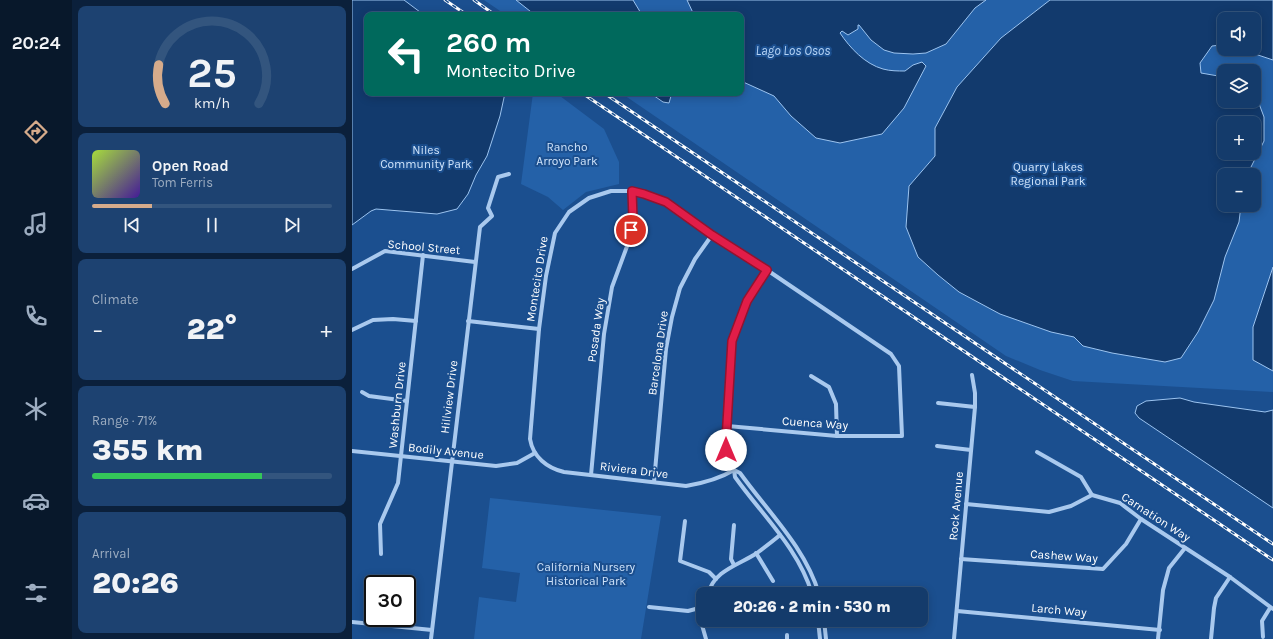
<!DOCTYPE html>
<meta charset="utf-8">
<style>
:root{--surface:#143b6b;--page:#1d4271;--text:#f1f3f6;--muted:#9dadc1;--line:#33557e;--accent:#d6ab8b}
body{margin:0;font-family:Karla,sans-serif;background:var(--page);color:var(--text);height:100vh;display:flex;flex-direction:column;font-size:15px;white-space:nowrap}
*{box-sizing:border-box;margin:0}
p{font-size:13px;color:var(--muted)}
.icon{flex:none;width:22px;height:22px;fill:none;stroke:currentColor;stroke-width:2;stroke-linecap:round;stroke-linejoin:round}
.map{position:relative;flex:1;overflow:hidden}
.drawer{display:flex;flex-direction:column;gap:6px;padding:6px;background:#0b203b;width:280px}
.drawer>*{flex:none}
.guide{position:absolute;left:12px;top:12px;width:380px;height:84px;border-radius:8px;box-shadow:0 2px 10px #0003,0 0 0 1px var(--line);background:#00695c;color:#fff;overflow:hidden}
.controls{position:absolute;left:865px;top:12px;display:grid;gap:8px}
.controls a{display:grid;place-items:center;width:44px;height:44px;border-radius:8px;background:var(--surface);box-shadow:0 2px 10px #0003,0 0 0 1px var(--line);font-size:20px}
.speed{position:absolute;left:12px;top:575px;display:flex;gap:8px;font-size:20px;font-weight:700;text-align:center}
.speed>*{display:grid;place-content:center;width:52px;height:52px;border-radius:50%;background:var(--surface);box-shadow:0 2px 10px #0003,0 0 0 1px var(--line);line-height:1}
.speed .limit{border:2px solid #111;border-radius:6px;background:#fff;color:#111}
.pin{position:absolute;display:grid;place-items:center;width:34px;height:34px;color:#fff;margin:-17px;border:2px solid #fff;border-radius:50%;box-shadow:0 1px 4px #0007}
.me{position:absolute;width:44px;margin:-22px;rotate:0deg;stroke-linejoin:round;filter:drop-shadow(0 0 3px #0008)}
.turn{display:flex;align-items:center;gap:14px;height:84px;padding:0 16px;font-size:18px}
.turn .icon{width:52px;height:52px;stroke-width:2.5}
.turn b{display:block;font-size:28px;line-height:34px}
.big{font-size:30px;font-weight:800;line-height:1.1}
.drawer .widget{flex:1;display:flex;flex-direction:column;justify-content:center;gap:6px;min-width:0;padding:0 14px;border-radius:8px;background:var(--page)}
.drawer .dial{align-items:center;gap:0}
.dial svg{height:104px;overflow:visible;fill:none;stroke:var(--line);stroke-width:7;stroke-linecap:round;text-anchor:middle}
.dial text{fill:var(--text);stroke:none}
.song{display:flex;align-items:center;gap:12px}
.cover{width:48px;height:48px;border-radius:6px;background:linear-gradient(135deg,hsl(80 70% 55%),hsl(260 70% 35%))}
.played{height:4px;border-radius:2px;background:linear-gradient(90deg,var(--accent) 25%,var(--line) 25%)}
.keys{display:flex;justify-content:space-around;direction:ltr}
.heat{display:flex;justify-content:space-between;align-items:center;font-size:22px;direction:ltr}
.charge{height:6px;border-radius:3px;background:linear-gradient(90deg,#34c759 71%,var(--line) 0)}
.trip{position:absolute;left:344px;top:587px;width:232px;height:40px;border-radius:8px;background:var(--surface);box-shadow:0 2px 10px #0003,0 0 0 1px var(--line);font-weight:800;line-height:40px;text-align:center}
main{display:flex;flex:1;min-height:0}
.tabs{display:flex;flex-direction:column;width:72px;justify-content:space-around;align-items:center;background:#08182b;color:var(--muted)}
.tabs .icon{width:28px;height:28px}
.tabs .current{color:var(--accent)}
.tabs b{font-size:18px;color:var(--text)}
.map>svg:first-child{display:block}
</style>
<main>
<nav class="tabs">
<b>20:24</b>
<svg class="icon current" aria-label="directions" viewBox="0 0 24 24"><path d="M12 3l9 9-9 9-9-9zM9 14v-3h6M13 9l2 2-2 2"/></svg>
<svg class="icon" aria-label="music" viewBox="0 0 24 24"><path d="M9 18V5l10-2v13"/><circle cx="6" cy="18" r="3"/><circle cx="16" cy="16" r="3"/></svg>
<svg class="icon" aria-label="phone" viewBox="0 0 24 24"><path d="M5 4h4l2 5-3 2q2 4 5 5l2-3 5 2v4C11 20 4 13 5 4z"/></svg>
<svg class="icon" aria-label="climate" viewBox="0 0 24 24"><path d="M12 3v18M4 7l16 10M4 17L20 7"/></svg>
<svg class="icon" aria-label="car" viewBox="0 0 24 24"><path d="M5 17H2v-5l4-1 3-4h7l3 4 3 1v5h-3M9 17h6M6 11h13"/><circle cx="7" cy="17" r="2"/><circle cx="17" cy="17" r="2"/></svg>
<svg class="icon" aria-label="filters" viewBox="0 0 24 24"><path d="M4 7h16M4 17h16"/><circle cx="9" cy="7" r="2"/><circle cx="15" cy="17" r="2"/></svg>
</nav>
<section class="drawer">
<div class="widget dial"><svg viewBox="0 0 100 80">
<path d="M14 69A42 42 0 1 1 86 69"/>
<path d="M14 69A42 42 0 0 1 9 39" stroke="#d6ab8b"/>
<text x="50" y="56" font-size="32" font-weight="700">25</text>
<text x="50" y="72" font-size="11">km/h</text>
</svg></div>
<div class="widget">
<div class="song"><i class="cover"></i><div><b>Open Road</b><p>Tom Ferris</p></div></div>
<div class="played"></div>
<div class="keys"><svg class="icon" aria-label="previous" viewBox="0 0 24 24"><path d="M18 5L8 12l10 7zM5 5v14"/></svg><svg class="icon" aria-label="pause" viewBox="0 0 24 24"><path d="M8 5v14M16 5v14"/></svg><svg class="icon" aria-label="next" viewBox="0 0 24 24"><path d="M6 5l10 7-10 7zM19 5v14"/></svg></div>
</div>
<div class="widget"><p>Climate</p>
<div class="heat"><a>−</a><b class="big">22°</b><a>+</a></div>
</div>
<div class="widget"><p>Range · 71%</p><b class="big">355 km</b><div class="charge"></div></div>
<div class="widget"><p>Arrival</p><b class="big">20:26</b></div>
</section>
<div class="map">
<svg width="921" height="639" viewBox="0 0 921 639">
<rect width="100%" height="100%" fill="#1b4f8f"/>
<g fill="#2461a8" fill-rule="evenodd">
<path d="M132 0H921V392L721 381 688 370 654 356 269 93H389V15H154ZM872 19H902V49H872ZM872 71H902V101H872ZM872 123H902V153H872ZM872 175H902V205H872Z"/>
<polygon points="181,93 204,93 252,129 267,162 267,184 234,192 211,210 196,197 169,184"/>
<polygon points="138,498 309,516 289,639 122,639 127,597 164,602 168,573 130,568"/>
</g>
<g fill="#123a6d" stroke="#9cc4f0" fill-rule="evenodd">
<polygon points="0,0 52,0 68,12 83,15 15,15 15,93 153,93 148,116 135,156 124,175 116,194 105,209 85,214 24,209 19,211 0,225"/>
<polygon points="164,0 281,0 290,15 183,15"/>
<path d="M335 0H634L623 8 594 44 574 53 561 54 542 53 532 50 519 40 507 25H506V29L496 35 490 31 488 33C498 48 513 64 531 69 538 71 546 71 553 71L561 65 570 62 574 66 552 108 530 134 488 143 464 138 439 116 422 96 389 81V15H342Z"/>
<path d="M698 0H921V60L903 54 883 53 876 49H902V19H872V46L869 45 860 46 848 63 849 73 872 77V101H902V92L903 93 912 117V141L895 175H872V205H889L887 222 873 257 862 300 846 332 829 358 813 362 760 353 731 346 722 337 699 332 648 314 607 292 586 275 566 257 554 227 557 186 583 156V128L605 87 649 38ZM872 123H902V153H872Z"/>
<polygon points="298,93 318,93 319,96 317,103 311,102"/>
<polygon points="921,267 921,371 901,360 901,327"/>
<polygon points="828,398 842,402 913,412 921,410 921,508 787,418 783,413 785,406 794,401"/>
</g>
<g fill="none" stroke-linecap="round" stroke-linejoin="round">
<g stroke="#a9c9ee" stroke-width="4">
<polyline points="0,269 33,251 123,262"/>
<path d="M415 270 395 301 381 341 373 440C375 453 382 464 383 477 410 515 447 549 460 594"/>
<polyline points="116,321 187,329"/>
<polyline points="0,330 21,320 41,319 64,321"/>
<polyline points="459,376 477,387 484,404 485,436"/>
<polyline points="10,392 17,396 55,401"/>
<polyline points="586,403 623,407"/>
<path d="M375 426 485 436H550L547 366 539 354 415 270 360 235 314 202 292 194 280 191H259L237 198 217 212 203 233 194 276 187 329 178 439C181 457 195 468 212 472L334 486C352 483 367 479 382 470"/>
<polyline points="585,446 619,450"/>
<polyline points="0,451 144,466 165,463 183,453"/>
<polyline points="685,452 729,477 740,495"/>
<path d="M382 470 388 473C416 512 453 547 467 594"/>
<polyline points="239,475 252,334 260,287 277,241 281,219 280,191"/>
<polyline points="302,482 314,349 320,317 328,288 343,259 360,235"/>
<polyline points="614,504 697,512 719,506 740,495 768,503 789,519 878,577 921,609"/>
<polyline points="333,521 328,561 357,572 364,579"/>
<polyline points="382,525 379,559 382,565"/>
<polyline points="404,553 421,581"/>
<polyline points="29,554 28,524 46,483 71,255"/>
<polyline points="609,559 751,569 774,544 789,519"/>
<polyline points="416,590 416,594"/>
<polyline points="357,591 367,594"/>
<path d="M356 594C362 570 387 565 405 553 413 547 421 541 428 535"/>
<polyline points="297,607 336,611 351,607"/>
<polyline points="351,611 348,618 354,639"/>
<polyline points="605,611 808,630"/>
<polyline points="466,620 468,639"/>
<polyline points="472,620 474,639"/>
<polyline points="0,622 80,630"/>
<polyline points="911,637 910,621 918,608"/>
<polyline points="79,639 128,227 140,216 136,208 146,177 157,174"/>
<polyline points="435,639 435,635"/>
<polyline points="602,639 623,407 623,393 620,375"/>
<polyline points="806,639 811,590 817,568 833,548"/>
<polyline points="859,639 862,608 864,598 878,577"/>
</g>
<g stroke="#fff" stroke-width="3">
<g id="rail">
<polyline points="93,0 115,15"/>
<polyline points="122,0 143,15"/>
<polyline points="230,93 921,560"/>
<polyline points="252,93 921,544"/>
</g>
</g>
<use href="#rail" stroke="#1b4f8f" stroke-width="1.5" stroke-dasharray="4.5" stroke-linecap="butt"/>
</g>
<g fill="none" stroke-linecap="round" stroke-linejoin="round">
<g stroke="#92132f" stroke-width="10">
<polyline id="route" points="279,230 281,219 280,191 292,194 314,202 360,235 415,270 395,301 380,341 374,440 374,450"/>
</g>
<use href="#route" stroke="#e11d48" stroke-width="7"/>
</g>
<g text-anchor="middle" stroke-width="4" stroke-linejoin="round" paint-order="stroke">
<g font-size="12" fill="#cfe3fa" stroke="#1b4f8f">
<text x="215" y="151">Rancho<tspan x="215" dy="14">Arroyo Park</tspan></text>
<text x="74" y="154">Niles<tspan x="74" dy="14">Community Park</tspan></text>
<text x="696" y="171">Quarry Lakes<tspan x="696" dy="14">Regional Park</tspan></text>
<text x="234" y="571">California Nursery<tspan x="234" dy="14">Historical Park</tspan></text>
</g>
<g font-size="12" fill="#fff" stroke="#1b4f8f">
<text transform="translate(72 247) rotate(5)" y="4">School Street</text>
<text transform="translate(185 279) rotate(-81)" y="4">Montecito Drive</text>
<text transform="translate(244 330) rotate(-82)" y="4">Posada Way</text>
<text transform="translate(306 353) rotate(-82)" y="4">Barcelona Drive</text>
<text transform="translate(97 397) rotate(-83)" y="4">Hillview Drive</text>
<text transform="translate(45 405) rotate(-84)" y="4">Washburn Drive</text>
<text transform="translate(463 423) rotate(4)" y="4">Cuenca Way</text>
<text transform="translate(94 451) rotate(6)" y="4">Bodily Avenue</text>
<text transform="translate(282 470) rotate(7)" y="4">Riviera Drive</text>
<text transform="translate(604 506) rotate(-85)" y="4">Rock Avenue</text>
<text transform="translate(804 517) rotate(33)" y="4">Carnation Way</text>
<text transform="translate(712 556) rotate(4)" y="4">Cashew Way</text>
<text transform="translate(707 610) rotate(5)" y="4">Larch Way</text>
</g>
<g font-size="13" font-style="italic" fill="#b5d3f5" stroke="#1b4f8f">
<text x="441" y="55">Lago Los Osos</text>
</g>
</g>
</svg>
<div class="controls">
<a><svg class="icon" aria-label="sound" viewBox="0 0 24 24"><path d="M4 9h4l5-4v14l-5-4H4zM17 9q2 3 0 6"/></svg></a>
<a><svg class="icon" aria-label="layers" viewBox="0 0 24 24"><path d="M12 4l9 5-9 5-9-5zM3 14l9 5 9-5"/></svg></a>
<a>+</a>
<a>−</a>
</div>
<div class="speed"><div class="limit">30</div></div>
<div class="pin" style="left:279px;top:230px;background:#d93025"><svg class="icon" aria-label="arrive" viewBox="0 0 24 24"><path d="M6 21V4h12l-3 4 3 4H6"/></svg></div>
<svg class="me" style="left:374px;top:450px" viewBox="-20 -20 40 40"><circle r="19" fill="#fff"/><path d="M0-13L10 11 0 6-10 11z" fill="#e11d48"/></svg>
<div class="trip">20:26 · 2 min · 530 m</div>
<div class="guide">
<div class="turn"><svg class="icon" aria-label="left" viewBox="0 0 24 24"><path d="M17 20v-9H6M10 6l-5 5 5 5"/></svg><div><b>260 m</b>Montecito Drive</div></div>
</div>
</div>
</main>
